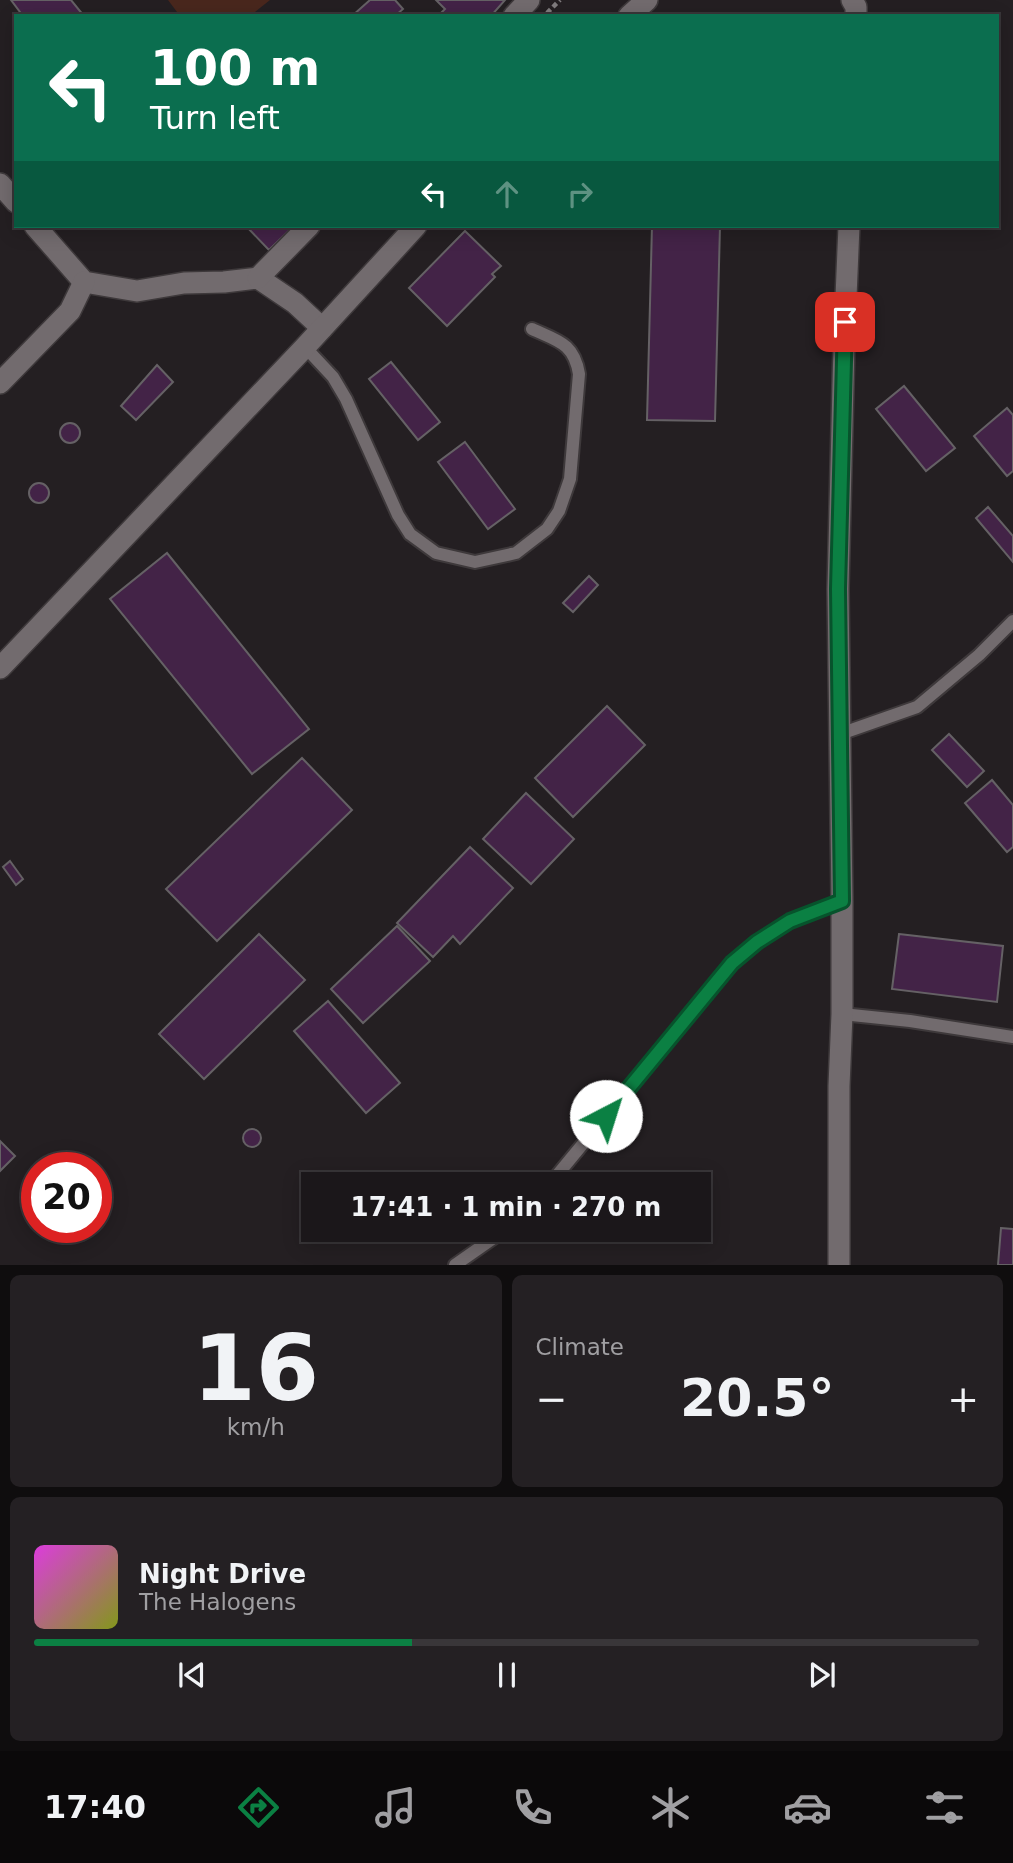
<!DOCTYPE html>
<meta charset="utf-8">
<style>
:root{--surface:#1b171a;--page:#242023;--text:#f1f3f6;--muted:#a09fa2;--line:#393639;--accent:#0b8043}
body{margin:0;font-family:"DejaVu Sans",sans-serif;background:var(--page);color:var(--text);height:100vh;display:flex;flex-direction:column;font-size:26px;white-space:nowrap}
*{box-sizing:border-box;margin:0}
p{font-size:23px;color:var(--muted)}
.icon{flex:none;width:38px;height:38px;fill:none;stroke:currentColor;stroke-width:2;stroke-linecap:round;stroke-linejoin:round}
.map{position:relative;height:1265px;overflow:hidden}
.drawer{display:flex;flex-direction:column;gap:10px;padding:10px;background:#0f0d0e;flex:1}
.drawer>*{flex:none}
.guide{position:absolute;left:14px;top:14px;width:985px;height:214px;border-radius:0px;box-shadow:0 4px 18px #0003,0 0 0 2px var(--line);background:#0b6e4f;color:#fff;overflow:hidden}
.speed{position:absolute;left:21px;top:1152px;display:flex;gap:14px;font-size:35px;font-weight:700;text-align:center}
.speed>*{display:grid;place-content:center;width:91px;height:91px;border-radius:50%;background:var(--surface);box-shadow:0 4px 18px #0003,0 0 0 2px var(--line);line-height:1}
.speed .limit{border:10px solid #d22;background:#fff;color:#111}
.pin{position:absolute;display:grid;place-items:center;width:60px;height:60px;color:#fff;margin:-30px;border-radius:14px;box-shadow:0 4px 10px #0006}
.me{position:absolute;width:77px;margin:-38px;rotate:40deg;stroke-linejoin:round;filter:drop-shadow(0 0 5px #0008)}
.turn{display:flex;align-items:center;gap:24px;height:147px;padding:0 21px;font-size:32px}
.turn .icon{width:91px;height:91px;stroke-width:2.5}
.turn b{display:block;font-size:49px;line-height:60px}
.lanes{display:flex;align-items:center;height:66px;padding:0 21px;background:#0003;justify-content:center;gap:35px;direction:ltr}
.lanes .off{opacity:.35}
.big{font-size:52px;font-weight:700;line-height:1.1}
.drawer .tile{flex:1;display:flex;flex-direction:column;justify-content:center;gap:10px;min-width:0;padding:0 24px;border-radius:10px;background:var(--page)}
.drawer .dial{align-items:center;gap:0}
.dial b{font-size:91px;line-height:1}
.song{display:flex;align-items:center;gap:21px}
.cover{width:84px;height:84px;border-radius:10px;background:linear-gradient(135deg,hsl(300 70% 55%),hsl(70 70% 35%))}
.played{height:7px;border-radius:4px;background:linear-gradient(90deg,var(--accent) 40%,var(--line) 40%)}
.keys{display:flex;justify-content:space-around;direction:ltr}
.heat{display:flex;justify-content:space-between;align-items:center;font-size:38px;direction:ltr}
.drawer .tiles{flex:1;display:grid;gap:10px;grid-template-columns:1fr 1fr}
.tile:last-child{grid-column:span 2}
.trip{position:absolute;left:301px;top:1172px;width:410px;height:70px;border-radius:0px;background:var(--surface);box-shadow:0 4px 18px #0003,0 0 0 2px var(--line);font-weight:700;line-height:70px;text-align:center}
.dock{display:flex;height:112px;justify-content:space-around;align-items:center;background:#0b090a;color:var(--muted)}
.dock .icon{width:49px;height:49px}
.dock .active{color:var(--accent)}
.dock b{font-size:32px;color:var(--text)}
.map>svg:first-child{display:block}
</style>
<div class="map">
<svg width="1013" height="1265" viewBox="0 0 1013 1265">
<rect width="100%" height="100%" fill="#241f22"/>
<polygon fill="#49271d" points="168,0 270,0 250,16 180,16"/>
<g fill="#432347" stroke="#656165" stroke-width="2">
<polygon points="11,0 71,0 84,16 23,16"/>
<polygon points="370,0 395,0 403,9 395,16 352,16"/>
<polygon points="436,0 505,0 491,16 438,16 445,9"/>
<polygon points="246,226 294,226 269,250"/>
<polygon points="652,226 720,226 715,421 647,420"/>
<polygon points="465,231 501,266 492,274 495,277 447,326 409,288"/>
<polygon points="391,362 440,422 418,440 369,379"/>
<polygon points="157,365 173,382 136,420 121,406"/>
<polygon points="904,386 955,448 926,471 876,409"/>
<polygon points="1007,408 1013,415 1013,471 1007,476 974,436"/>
<circle cx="70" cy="433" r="10"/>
<polygon points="465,442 515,509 488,529 438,462"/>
<circle cx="39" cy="493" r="10"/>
<polygon points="988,507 1013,536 1013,562 976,518"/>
<polygon points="167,553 309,729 252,774 110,599"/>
<polygon points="589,576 598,585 573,612 563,603"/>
<polygon points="607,706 645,745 573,817 535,778"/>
<polygon points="949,734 984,771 967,787 932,750"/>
<polygon points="302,758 352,810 217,941 166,889"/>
<polygon points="992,780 1013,805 1013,847 1007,852 965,803"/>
<polygon points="526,793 574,839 531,884 483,839"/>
<polygon points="470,847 513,888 460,944 453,936 433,957 397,923"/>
<polygon points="10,861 23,879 16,885 3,867"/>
<polygon points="397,926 430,961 363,1023 331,989"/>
<polygon points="259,934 305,980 204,1079 159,1034"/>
<polygon points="899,934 1003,946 997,1002 892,989"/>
<polygon points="328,1001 400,1083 366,1113 294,1031"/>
<circle cx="252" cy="1138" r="9"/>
<polygon points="0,1141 15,1156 0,1171"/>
<polygon points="1001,1228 1013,1229 1013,1265 998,1265"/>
</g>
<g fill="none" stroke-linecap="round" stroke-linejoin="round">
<g stroke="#3e393b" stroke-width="16">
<g id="service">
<path d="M305 347 333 377 346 399 398 515 410 534 436 553 475 562 516 553 547 529 559 511 570 479 579 374C574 343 558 341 532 329"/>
<polyline points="840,734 917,707 979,655 1013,621"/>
<polyline points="842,1014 910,1021 1013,1037"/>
<polyline points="549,1185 732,963 757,942 790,921 842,901"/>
<polyline points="455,1265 505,1230"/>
</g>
</g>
<g stroke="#3e393b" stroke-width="24">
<g id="minor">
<polyline points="852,0 856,7 856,16"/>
<polyline points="514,16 529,0"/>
<polyline points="629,16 647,0"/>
<polyline points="0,184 16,202"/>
<polyline points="35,226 84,282 137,291 184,283 224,282 258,278 295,303 322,328"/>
<polyline points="258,278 309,226"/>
<polyline points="0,383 70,311 84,282"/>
<polyline points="0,668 305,347 416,226"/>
<polyline points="839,1265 839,1086 842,1014 842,901 838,589 844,344 849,226"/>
</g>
</g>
<polyline stroke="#807c7e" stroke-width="4.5" stroke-dasharray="5 3.5" stroke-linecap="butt" points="547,13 560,0"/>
<use href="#service" stroke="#726b6e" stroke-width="12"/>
<use href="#minor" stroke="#726b6e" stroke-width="21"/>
</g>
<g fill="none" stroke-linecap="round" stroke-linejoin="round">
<g stroke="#07532c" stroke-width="18">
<polyline id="route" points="606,1116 732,963 757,942 790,921 842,901 838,589 845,322"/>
</g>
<use href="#route" stroke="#0b8043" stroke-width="12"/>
</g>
</svg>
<div class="speed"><div class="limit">20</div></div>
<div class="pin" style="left:845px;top:322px;background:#d93025"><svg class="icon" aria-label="arrive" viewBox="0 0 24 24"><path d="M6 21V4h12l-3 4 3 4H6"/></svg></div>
<svg class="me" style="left:606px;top:1116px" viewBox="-20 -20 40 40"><circle r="19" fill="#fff"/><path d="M0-13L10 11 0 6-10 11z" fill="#0b8043"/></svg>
<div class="trip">17:41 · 1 min · 270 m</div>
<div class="guide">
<div class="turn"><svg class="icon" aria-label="left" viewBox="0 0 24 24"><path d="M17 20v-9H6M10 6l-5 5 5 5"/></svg><div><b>100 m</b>Turn left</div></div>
<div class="lanes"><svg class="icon" aria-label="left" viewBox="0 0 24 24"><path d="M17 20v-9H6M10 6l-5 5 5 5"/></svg><svg class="icon off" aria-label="ahead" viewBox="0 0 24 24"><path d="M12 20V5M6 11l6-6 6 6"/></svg><svg class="icon off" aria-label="right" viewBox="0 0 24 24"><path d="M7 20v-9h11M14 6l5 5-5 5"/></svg></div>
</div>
</div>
<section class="drawer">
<div class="tiles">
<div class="tile dial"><b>16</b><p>km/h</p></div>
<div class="tile"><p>Climate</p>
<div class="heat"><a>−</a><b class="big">20.5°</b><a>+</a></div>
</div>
<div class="tile">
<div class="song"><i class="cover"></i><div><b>Night Drive</b><p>The Halogens</p></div></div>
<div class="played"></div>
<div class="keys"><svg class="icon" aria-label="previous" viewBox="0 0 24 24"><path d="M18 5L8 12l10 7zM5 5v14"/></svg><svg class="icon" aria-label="pause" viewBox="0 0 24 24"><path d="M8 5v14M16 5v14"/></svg><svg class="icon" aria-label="next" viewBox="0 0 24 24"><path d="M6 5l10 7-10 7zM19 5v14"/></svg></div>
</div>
</div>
</section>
<nav class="dock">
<b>17:40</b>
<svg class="icon active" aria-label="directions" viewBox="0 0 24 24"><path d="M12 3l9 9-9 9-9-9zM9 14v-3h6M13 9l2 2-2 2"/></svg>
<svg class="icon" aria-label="music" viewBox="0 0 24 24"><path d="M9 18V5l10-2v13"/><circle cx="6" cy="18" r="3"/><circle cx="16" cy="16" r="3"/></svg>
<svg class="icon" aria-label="phone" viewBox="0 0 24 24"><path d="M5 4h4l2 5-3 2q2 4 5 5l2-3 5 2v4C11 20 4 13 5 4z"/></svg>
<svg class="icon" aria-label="climate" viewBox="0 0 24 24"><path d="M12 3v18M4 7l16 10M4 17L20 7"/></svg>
<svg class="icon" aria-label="car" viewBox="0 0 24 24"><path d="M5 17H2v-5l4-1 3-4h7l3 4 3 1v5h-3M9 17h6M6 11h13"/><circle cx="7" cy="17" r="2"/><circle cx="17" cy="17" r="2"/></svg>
<svg class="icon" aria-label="filters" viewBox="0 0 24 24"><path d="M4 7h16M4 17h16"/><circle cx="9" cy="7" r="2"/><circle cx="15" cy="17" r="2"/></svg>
</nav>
